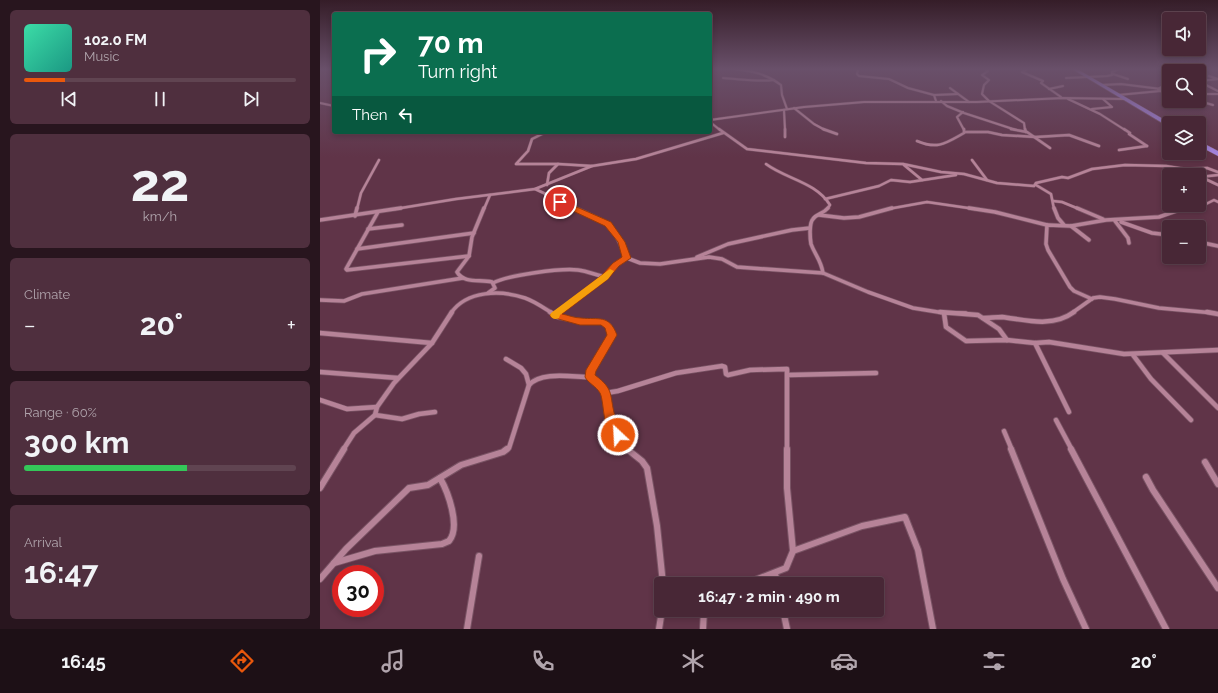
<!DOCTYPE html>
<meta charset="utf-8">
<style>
:root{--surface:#482736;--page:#4f2f3e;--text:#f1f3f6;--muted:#b1a5ad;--line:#604451;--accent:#ea580c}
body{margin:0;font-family:Raleway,sans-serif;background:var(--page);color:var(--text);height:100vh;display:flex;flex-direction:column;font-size:15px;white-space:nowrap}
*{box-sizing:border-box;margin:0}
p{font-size:13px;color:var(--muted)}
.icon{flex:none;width:22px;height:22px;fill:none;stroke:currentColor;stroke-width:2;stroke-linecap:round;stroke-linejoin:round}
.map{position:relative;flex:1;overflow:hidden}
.sheet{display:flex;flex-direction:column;gap:10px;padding:10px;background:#28151e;width:320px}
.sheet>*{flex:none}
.banner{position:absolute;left:12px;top:12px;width:380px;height:122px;border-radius:4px;box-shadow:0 2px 6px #0003,0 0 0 1px var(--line);background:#0b6e4f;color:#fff;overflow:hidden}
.controls{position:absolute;left:842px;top:12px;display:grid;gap:8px}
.controls a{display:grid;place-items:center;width:44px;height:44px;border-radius:4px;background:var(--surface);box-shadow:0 2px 6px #0003,0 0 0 1px var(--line);font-size:20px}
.speed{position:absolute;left:12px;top:565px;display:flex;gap:8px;font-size:20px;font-weight:700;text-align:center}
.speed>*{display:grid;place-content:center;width:52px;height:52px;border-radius:50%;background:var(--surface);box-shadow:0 2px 6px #0003,0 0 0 1px var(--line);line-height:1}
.speed .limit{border:6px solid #d22;background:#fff;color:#111}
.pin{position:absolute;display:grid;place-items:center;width:34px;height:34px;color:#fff;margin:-17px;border:2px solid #fff;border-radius:50%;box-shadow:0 1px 4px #0007}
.me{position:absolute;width:44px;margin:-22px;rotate:335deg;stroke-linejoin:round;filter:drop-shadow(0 0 3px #0008)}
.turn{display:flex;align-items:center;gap:14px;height:84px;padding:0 20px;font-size:18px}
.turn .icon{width:52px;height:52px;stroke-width:2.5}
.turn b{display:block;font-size:28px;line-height:34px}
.then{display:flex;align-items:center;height:38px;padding:0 20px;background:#0003;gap:8px;font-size:15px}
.big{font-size:30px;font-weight:700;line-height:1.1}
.sheet .card{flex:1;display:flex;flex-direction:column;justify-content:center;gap:6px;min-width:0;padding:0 14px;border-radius:6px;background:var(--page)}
.sheet .dial{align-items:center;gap:0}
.dial b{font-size:52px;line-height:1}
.song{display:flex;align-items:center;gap:12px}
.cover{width:48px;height:48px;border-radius:6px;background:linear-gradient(135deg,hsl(160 70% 55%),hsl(170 70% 35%))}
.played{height:4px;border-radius:2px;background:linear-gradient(90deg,var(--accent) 15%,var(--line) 15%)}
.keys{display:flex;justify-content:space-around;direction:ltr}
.heat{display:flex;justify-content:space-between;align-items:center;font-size:22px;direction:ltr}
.charge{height:6px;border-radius:3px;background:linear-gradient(90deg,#34c759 60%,var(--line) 0)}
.trip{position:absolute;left:334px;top:577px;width:230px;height:40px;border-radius:4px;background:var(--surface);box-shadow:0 2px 6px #0003,0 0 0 1px var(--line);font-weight:700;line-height:40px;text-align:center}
.tab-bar{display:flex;height:64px;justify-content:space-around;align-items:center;background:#1d1016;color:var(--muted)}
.tab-bar .icon{width:28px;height:28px}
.tab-bar .active{color:var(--accent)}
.tab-bar b{font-size:18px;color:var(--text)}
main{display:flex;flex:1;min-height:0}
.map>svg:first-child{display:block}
</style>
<main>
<section class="sheet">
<div class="card">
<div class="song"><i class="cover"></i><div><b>102.0 FM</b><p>Music</p></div></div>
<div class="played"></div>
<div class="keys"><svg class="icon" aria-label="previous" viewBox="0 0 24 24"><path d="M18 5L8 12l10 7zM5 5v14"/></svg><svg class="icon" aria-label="pause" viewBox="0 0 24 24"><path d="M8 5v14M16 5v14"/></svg><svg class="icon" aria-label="next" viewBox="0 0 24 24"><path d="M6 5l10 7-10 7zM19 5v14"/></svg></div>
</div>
<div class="card dial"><b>22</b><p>km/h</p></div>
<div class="card"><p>Climate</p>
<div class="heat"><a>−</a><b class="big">20°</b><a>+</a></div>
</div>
<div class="card"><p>Range · 60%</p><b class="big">300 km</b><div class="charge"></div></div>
<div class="card"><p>Arrival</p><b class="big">16:47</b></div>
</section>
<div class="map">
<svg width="898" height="629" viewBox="0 0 898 629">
<rect width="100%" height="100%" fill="#603448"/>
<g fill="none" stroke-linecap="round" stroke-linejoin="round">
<g stroke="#795364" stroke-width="3">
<g id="minor-far4">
<path d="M415 69C432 71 447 74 461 85L462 95 467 109"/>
<polyline points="668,69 666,70 668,71 662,75 669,80 664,85 662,94 669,101 704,123 705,130"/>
<polyline points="705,69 706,70 702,72 723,81 721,83 741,97"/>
<polyline points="847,69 851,71"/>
<polyline points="538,70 537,74 539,76 569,79 588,88 614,95 616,101"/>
<polyline points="793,74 808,79"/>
<path d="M403 78C420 79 437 82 454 80"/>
<polyline points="746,78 787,76 792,75 792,72 799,69"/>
<polyline points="879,81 898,79 889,76"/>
<polyline points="880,82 898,91"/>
<polyline points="781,85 801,84 849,90"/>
<polyline points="630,88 649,102"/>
<polyline points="729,89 743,86"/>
<polyline points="840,91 849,93"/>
<polyline points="879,94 898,94"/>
<polyline points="614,95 638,94"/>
<polyline points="798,95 840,91 838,89 849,83"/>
<polyline points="748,99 780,114 805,130"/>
<polyline points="621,101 627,106 644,113 696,130"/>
<polyline points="879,101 893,105"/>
<polyline points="0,103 14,106"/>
<polyline points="474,108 494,124 505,130"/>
<polyline points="772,109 792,107 783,99"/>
<polyline points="464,110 465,130"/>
<polyline points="643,112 637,117 644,130"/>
<polyline points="390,120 484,107 544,102 657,102 743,98 806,99"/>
<polyline points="390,122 400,130"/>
</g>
</g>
<g stroke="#795364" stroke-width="3.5">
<g id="minor-far3">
<polyline points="399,129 427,149 546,163 583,164 621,172 644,174 677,183 714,186 716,183 742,177 748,178 772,169 805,165 846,166 865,169 887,168 898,172"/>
<polyline points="465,129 465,137"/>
<polyline points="503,129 517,134"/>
<polyline points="691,129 707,132 730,148"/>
<polyline points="705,129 706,132"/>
<polyline points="804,129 810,133 809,134 827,146"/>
<polyline points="226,132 212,139 208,151 196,164 238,164 229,173 227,185"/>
<polyline points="645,132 668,132 682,135 716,137 749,135 779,146"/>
<path d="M597 141C618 150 626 143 644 133V129"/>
<polyline points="799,150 827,146"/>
<polyline points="652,160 667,180"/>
<polyline points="238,164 272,166"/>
<path d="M446 164C466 179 496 182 510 205L507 209"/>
<polyline points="584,165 602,180"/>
<polyline points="866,170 876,175"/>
<polyline points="879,176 898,185"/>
<polyline points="880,177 898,175"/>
<polyline points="716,185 731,194 734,209"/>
<polyline points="215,189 258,209"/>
<polyline points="505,199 559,186 571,180 590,182 636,175"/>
<polyline points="733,201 742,202 759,209"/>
<polyline points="37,209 41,193 59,160"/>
<polyline points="75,209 136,199 215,189 272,166 316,159 403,133"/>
<polyline points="164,209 170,195"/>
<polyline points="568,209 607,202 655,209"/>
<polyline points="862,209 868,207 876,209 894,200 898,202"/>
</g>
</g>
<g stroke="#795364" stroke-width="5">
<g id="minor-far2">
<path d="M164 208 152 237 149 256 137 272C144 284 160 279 172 282L175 288 168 293"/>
<polyline points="255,208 287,223 296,235 307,258 320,263 340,264 389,257 402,259 417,267 503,273 548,292 593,308 624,313 646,313"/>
<polyline points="649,208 675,212 727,225"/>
<polyline points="734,208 738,218 744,225"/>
<polyline points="757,208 783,219"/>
<polyline points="872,208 878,208"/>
<polyline points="58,212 26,269 27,270 149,256"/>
<polyline points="499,215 524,218 539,217 572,208"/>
<polyline points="35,216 37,208"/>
<polyline points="0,220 81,208"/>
<polyline points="795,221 808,238 809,243"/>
<polyline points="801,222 832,233 849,235"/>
<polyline points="751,226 727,225 726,244 728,250 750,287 754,291 772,299"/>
<polyline points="48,229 82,225"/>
<polyline points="769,240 751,226 786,220 839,217 865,208"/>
<polyline points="879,242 898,246"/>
<polyline points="37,249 154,233"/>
<polyline points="377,257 408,244 472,230 490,228"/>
<path d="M503 273C501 260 495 255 491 244 490 238 489 223 493 219 496 214 503 214 508 208"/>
<path d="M173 283C188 275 241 268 258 270 267 271 276 275 285 277"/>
<polyline points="0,300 24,301 42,294 143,278"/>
<path d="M131 313C147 290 181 290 205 298 214 301 224 308 232 313"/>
<polyline points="236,313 285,277 296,265 307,258"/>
<polyline points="752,313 773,298 780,297 795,299 839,308 894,313"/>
</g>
</g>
<g stroke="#795364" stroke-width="6">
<g id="minor-far1">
<path d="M230 312 238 317 260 321 283 322 289 326 292 335 271 370 270 377C289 390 285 401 290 421 294 432 301 441 308 450"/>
<polyline points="620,312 658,315 679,329 687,340"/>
<polyline points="887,312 898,314"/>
<polyline points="624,313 626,327 646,341 687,340 715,343 729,342 804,354 898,350"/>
<polyline points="234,315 238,312"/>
<path d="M663 318C669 318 676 317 682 317 706 320 732 328 754 312"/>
<polyline points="0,333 112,343"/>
<polyline points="715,343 749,412"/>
<polyline points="843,353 898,408"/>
<polyline points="813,355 831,379 871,420"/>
<polyline points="0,372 78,378"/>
<polyline points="468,375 556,373"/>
<path d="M209 385C221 371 252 377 270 377"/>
<polyline points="286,393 298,391 356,373 402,366 405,367 406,374 408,375 430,370 467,369 467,450"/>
<polyline points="0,400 27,409 57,407"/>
<polyline points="55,415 82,419 99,414 115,412"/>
<polyline points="736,420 752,450"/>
<polyline points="684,431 692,450"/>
<polyline points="23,450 34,433 55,415 57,407 74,383 112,343 132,312"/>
<polyline points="186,450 189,448 209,385 206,374 201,368 186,359"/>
</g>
</g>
<g stroke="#795364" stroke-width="8">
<g id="minor">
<polyline points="307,449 322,461 327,468 337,526 343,584"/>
<polyline points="691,449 743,579 766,629"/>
<polyline points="751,449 846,629"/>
<polyline points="885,462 898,484"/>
<polyline points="826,477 833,490 898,588"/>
<polyline points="0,488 24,449"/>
<polyline points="473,551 542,526 585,517 598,550 613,629"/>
<path d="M14 563 55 551 122 544 129 541C141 527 128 492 120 478"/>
<polyline points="455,574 458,584"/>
<polyline points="0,579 26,549 89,488 108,485 141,465 183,452 187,449"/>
<polyline points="425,584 466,568 473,551 467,488 467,449"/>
<polyline points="463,610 467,629"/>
<polyline points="147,629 159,556"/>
<polyline points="339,629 342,610"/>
<polyline points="383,629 384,610"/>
</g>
</g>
<g stroke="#795364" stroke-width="1">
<g id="trunk">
<polygon points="752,69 757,69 850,123 849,127"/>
<polygon points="879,141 898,151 898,156 879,146"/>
</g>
</g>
<use href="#minor-far4" stroke="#b68398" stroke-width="2"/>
<use href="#minor-far3" stroke="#b68398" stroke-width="2.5"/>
<use href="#minor-far2" stroke="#b68398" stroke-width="3.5"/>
<use href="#minor-far1" stroke="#b68398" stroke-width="4.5"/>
<use href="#minor" stroke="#b68398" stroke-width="6"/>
<use href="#trunk" fill="#a484df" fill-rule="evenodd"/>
</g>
<linearGradient id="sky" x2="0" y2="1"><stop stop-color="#351d28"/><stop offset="0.44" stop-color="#69506a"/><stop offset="1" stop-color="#69506a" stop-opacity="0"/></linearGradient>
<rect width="898" height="157" fill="url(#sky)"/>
<path fill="#ea580c" stroke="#983908" d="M238 201H243L291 222 305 242 311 258 299 266 288 279 242 314C248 315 254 318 261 318 279 320 289 314 297 335L276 371 275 375C295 390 289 395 295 416 297 423 301 429 304 435L302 439C282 446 285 402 280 393 276 386 268 383 265 377L266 370 287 335 285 328 281 325H260L231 317 230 315 282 275 293 263 302 257 298 242 285 226 238 204Z"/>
<path fill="#f59e0b" d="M290 269 294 271 288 279 240 315 239 318C235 320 232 319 230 315L231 313Z"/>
</svg>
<div class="controls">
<a><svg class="icon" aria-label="sound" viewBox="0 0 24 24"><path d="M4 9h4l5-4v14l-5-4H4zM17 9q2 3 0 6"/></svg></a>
<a><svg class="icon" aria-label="search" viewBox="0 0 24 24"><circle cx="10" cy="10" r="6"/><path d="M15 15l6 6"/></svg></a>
<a><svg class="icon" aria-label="layers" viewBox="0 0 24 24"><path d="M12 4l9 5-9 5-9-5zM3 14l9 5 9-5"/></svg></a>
<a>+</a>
<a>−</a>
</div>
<div class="speed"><div class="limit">30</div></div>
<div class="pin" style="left:240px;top:202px;background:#d93025"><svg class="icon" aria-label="arrive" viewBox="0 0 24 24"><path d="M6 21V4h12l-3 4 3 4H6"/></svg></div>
<svg class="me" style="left:298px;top:435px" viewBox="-20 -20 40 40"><circle r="17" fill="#ea580c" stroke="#fff" stroke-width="3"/><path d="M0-11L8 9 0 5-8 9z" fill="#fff"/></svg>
<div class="trip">16:47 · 2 min · 490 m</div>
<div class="banner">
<div class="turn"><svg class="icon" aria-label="right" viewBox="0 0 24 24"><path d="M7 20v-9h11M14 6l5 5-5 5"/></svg><div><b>70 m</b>Turn right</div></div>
<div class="then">Then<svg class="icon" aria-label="left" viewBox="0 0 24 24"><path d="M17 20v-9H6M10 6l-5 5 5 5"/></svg></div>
</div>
</div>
</main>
<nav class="tab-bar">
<b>16:45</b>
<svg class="icon active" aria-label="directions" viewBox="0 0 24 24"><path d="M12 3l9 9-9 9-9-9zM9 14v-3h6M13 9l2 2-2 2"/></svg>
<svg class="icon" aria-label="music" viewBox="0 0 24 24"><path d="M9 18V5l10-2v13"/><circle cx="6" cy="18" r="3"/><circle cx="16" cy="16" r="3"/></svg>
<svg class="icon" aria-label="phone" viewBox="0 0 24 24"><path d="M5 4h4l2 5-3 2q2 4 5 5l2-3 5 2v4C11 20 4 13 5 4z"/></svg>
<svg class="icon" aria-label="climate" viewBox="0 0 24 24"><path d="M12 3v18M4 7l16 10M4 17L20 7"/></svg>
<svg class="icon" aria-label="car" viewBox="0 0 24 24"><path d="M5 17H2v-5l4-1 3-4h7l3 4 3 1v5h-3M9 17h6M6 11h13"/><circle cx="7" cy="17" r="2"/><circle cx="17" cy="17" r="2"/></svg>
<svg class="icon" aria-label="filters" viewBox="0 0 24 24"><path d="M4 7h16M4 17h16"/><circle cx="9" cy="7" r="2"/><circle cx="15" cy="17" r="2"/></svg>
<b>20°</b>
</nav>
